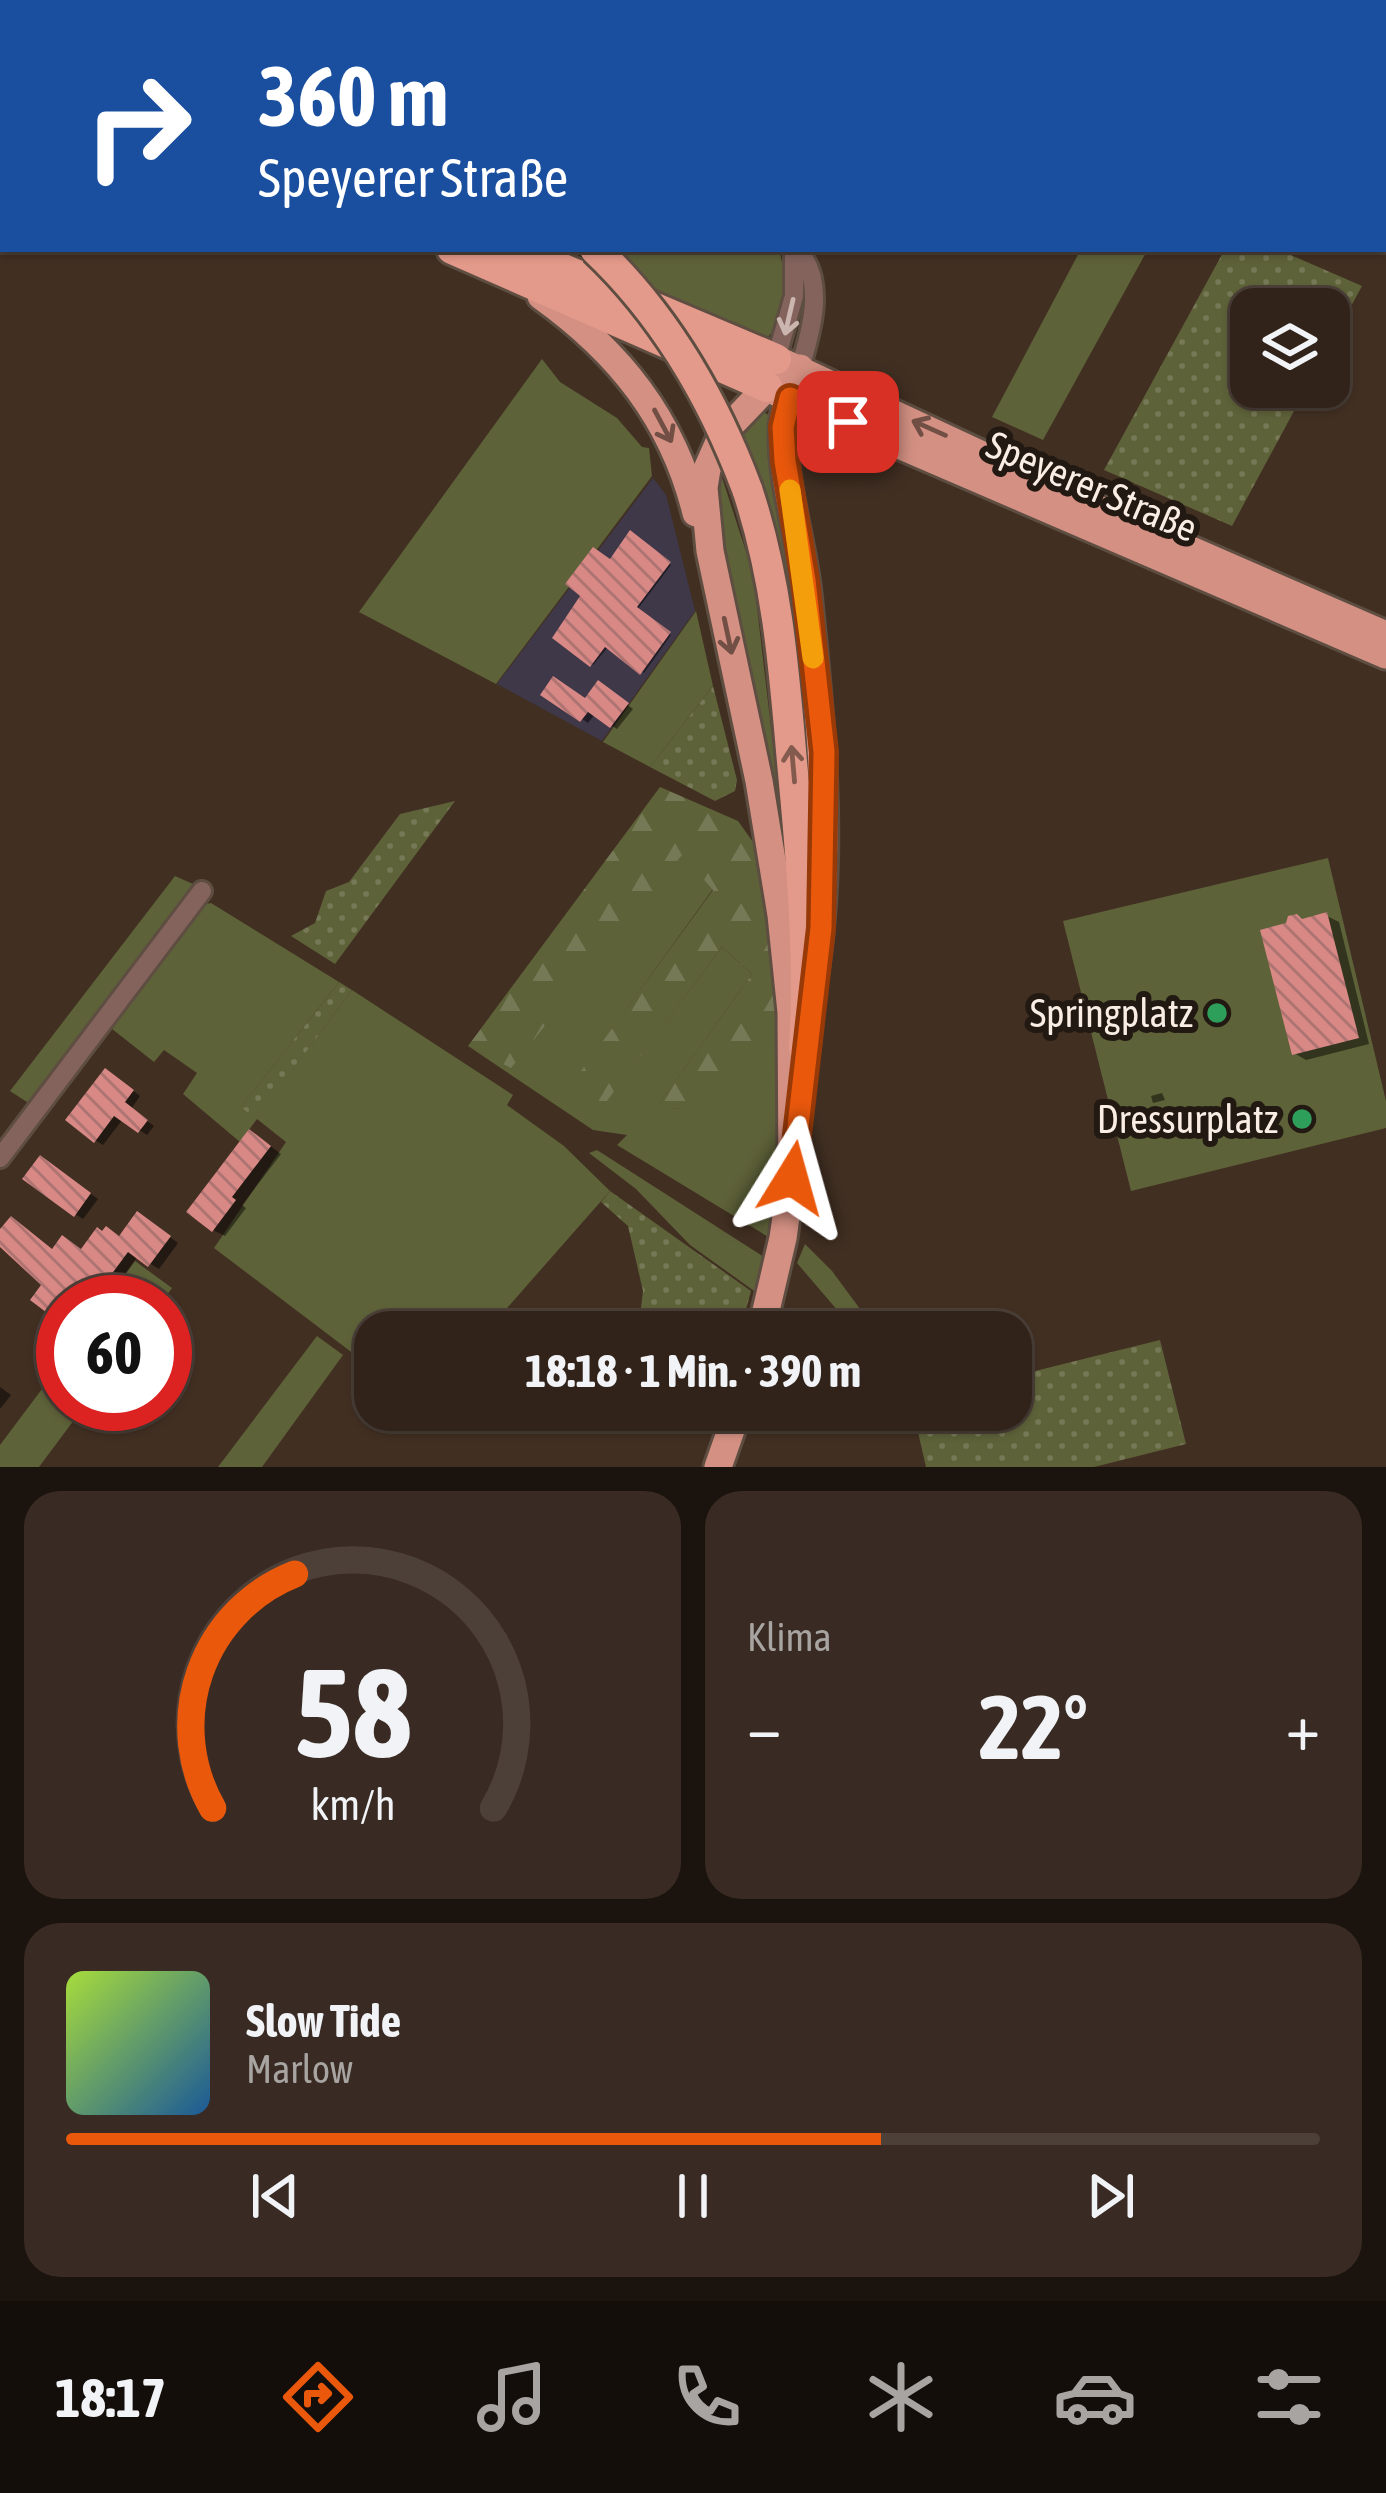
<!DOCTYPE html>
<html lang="de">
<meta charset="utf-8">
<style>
:root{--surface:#31231a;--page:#392b23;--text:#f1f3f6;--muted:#a8a4a2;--line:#4c4039;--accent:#ea580c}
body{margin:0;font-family:"Asap Condensed",sans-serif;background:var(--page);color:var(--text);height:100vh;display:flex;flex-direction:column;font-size:45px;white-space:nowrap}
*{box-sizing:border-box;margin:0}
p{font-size:39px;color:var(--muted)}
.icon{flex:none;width:66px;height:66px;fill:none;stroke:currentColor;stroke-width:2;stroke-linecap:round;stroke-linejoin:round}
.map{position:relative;height:1467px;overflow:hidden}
.details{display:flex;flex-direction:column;gap:24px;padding:24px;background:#1b130e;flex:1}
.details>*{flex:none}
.guide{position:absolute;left:0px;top:0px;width:1386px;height:252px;box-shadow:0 3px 9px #0004,0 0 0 3px var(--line);background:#1a4fa0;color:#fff;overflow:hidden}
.fabs{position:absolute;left:1230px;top:288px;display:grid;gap:24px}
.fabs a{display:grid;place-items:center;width:120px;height:120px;border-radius:24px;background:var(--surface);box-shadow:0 3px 9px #0004,0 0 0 3px var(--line);font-size:60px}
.speed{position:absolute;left:36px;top:1275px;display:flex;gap:24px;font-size:60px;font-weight:700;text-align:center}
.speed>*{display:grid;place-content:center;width:156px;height:156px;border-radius:50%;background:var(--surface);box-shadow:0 3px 9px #0004,0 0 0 3px var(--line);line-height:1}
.speed .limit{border:18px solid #d22;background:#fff;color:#111}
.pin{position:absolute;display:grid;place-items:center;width:102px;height:102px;color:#fff;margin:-51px;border-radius:24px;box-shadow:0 6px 18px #0006}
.me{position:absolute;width:132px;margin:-66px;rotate:8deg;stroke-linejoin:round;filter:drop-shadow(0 0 9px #0008)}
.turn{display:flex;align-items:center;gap:42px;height:252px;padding:0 60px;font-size:54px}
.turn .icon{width:156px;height:156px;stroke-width:2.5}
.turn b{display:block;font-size:84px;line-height:102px}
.big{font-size:90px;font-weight:700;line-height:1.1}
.details .widget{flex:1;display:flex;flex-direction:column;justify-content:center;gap:18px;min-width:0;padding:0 42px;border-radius:36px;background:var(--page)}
.details .dial{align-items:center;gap:0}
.dial svg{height:312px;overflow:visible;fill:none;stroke:var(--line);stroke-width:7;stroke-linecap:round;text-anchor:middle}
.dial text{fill:var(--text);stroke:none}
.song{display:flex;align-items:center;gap:36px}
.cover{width:144px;height:144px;border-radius:18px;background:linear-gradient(135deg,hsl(80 70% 55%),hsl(210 70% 35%))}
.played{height:12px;border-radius:6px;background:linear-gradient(90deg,var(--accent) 65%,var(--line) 65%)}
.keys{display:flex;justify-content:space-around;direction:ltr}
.heat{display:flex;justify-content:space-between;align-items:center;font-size:66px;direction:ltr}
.details .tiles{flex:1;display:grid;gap:24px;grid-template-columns:1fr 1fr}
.widget:last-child{grid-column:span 2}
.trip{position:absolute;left:354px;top:1311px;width:678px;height:120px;border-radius:36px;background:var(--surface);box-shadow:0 3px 9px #0004,0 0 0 3px var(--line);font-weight:700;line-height:120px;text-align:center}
.tabs{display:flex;height:192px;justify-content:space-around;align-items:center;background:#140e0a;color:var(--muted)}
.tabs .icon{width:84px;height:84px}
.tabs .selected{color:var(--accent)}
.tabs b{font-size:54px;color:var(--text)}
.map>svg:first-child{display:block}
</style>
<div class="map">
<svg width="1386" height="1467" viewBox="0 0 1386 1467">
<defs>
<pattern id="forest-firs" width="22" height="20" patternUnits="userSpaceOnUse" patternTransform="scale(3)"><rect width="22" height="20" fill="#5e6239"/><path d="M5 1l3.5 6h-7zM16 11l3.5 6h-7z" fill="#767956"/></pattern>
<pattern id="garden-dots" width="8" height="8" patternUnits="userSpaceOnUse" patternTransform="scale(3)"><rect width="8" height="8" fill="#5e6239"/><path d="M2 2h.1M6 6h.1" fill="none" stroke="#767956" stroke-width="1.8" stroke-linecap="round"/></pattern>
<pattern id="building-back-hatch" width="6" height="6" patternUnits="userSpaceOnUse" patternTransform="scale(3)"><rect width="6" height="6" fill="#d88885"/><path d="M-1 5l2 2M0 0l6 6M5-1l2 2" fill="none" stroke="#ae7472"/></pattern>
</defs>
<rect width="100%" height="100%" fill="#412f22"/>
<polygon fill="#3e3849" points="653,478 666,495 695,611 602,741 497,684"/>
<g fill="#5e6239">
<path d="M615 249H779C787 280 789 316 766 339L661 296Z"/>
<polygon points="1081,249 1148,249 1043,440 992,417"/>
<polygon points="542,359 560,382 617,418 642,447 649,448 652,476 496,684 359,612"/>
<polygon points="760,410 774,418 809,675 814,896 736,431"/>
<polygon points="718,465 753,573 791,899 714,514"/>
<polygon points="696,611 713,686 650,767 603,742"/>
<polygon points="682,854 713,889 566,1093 598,1112 722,947 752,974 657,1107 684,1109 782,1018 783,1107 770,1238 617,1145 627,1135 593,1130 468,1046 511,1067"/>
<polygon points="1328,858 1386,1101 1386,1128 1131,1191 1063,921"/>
<polygon points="175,876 193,884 36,1098 27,1102 10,1091"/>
<polygon points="211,903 339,982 242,1106 256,1118 352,990 513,1095 507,1105 564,1146 610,1191 486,1332 375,1332 375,1370 214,1248 286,1142 257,1119 240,1142 183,1094 197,1073 164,1050 154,1062 107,1025 197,906"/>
<polygon points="597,1150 764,1257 757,1293 690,1245 636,1189 589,1153"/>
<polygon points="805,1244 832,1271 877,1332 856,1332 797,1263"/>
<polygon points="135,1261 172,1288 162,1302 106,1302"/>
<polygon points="317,1336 343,1355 262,1467 218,1467"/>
<polygon points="63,1361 63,1404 86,1404 39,1467 0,1467 0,1445"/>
</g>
<polygon fill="url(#forest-firs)" points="660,787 738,821 763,856 782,1018 714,1095 684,1109 656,1108 752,974 722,947 598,1113 565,1093 713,890 682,855 511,1068 468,1046"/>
<g fill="url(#garden-dots)">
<polygon points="1225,249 1277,249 1362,286 1329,347 1329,309 1251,309 1251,387 1307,387 1232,526 1104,470"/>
<polygon points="713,686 737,780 735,791 715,801 650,767"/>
<polygon points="455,801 335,964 291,936 315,923 326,891 349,882 400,814"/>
<polygon points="339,982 352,990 256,1119 241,1107"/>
<polygon points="610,1191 751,1291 740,1332 638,1332 643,1291 628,1226 601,1202"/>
<polygon points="1160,1340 1186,1444 1094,1467 926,1467 913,1410 1011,1410 1011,1377"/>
</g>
<g fill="#0007">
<polygon points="631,534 671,565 637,610 671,635 644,673 609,646 593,665 556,637"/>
<polygon points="605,688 633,709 617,729 595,714 588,723 544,694 586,701"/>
<polygon points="1327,916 1339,922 1369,1044 1306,1060 1294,1053 1304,921"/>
<polygon points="114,1076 140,1096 131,1109 154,1126 147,1135 123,1119 103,1145 95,1140"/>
<polygon points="1162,1093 1165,1100 1153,1103 1151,1096"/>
<polygon points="262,1140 281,1154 242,1205 246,1208 225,1236 213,1230"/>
<polygon points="49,1163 98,1199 83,1219 75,1214"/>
<polygon points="147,1221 178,1243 159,1269 138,1256 104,1302 63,1302 63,1321 45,1285 0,1243 0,1234 54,1251 83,1252 121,1239"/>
<polygon points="0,1387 11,1395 0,1409"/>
</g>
<g fill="url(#building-back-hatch)">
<polygon points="630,530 671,562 637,607 671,632 640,675 605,647 590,667 552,638 580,596 565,584 593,547 610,559"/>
<polygon points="553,676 585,698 598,680 629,703 610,728 588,712 580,722 540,695"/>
<polygon points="1327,912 1359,1038 1292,1055 1260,930 1286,923 1288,916 1297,914 1302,919"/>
<polygon points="105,1068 134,1090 125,1102 148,1120 138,1133 114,1116 94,1143 65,1120"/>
<polygon points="249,1129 271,1146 232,1197 236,1200 212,1232 186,1212"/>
<polygon points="40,1155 91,1193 74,1217 22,1179"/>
<polygon points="137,1211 171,1236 148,1267 128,1252 91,1302 63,1302 63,1325 30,1300 41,1285 0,1247 0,1229 11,1216 52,1249 62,1235 81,1249 97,1227 102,1231 106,1226 119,1236"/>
</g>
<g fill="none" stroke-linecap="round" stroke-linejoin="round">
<g stroke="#5e4d41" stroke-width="24">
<g id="minor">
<polyline points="635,3 635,0"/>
<path d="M796 249C827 279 811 332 800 368"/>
<polyline points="776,359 794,296 794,249"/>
<polyline points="0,1158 202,891"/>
</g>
</g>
<g stroke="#5e4d41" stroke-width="33">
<g id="primary">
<path d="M541 296C619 352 673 419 696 513"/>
<path d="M800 368C793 388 783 409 783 430 782 484 801 539 807 593 820 716 833 842 815 966"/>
<polyline points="776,392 1386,655"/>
<polyline points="792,1171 791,1012 781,915 759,781 710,551 704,488 707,469 723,433 767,387 776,359 1120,519 1386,635"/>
<polyline points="761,1332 783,1238 795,1154"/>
<polyline points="718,1467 738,1410"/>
</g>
</g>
<g stroke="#5e4d41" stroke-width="36">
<g id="trunk">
<polyline points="0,10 3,12"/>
<polyline points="0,35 3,37"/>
<polyline points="452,249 767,387"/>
<polyline points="516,249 776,359"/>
<path d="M747 489C777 578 784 669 792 762 801 857 810 953 804 1048"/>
</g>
</g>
<use href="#minor" stroke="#84635d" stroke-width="18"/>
<use href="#primary" stroke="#d49183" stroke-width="27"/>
<use href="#trunk" stroke="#e49a8a" stroke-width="30"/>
<g stroke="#5e4d41" stroke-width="36" stroke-linecap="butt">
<path id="trunk-bridge" d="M595 249C666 316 713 398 747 489"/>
</g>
<use href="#trunk-bridge" stroke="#e49a8a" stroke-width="30"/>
</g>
<defs><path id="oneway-shaft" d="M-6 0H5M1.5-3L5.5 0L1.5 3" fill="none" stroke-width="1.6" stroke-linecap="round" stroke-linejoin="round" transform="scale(3)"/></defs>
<use stroke="#cab6ae" href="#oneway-shaft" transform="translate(789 317) rotate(103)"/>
<g stroke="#724f45">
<use href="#oneway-shaft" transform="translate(663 426) rotate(62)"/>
<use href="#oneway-shaft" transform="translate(929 428) rotate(-156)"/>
<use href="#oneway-shaft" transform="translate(728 636) rotate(78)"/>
</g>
<use stroke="#835a4e" href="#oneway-shaft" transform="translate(793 764) rotate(-95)"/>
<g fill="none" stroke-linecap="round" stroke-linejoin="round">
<g stroke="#983908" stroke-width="30">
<polyline id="route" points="792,1178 821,928 824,752 805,580 785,461 783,427 790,398 848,422"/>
</g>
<use href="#route" stroke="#ea580c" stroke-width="21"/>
<polyline stroke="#f59e0b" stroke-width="21" points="790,490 813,658"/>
</g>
<g fill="#2e9e5b" stroke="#221913" stroke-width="4.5">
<circle cx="1217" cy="1013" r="12"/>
<circle cx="1302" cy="1119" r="12"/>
</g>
<g text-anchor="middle" stroke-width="12" stroke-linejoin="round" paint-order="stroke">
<g font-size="39" fill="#f9ede4" stroke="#221913">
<text transform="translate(1092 486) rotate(23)" y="14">Speyerer Straße</text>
</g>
<g font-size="39" fill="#f9ede4" stroke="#221913" text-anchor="end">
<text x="1193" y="1027">Springplatz</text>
<text x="1278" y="1133">Dressurplatz</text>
</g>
</g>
</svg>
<div class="fabs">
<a><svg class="icon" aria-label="layers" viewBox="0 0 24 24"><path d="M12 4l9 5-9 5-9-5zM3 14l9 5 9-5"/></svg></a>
</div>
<div class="speed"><div class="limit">60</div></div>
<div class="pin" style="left:848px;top:422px;background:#d93025"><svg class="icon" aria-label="arrive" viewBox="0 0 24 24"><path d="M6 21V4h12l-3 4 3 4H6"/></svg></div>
<svg class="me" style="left:792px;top:1178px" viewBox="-20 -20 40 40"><path d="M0-17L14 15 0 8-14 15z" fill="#ea580c" stroke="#fff" stroke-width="4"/></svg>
<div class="trip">18:18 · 1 Min. · 390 m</div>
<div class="guide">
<div class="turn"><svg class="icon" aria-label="right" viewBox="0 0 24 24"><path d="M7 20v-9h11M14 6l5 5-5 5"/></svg><div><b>360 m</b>Speyerer Straße</div></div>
</div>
</div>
<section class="details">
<div class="tiles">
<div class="widget dial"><svg viewBox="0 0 100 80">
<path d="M14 69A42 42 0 1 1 86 69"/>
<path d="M14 69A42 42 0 0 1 35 9" stroke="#ea580c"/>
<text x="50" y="56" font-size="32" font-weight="700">58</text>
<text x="50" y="72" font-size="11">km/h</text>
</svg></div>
<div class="widget"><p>Klima</p>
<div class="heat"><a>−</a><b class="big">22°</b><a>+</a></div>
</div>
<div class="widget">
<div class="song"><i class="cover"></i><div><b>Slow Tide</b><p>Marlow</p></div></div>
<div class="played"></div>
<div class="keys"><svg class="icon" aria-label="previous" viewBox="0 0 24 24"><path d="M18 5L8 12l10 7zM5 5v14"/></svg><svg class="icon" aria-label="pause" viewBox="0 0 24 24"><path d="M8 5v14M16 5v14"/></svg><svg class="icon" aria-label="next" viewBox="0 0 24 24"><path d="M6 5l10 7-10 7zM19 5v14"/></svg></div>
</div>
</div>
</section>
<nav class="tabs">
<b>18:17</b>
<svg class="icon selected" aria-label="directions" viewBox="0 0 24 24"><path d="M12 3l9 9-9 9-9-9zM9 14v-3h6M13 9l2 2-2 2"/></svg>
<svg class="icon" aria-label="music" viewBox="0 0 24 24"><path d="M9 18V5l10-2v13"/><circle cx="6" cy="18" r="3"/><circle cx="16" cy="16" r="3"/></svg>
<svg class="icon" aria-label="phone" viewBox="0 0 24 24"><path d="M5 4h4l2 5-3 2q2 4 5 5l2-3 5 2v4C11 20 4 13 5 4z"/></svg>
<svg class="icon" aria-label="climate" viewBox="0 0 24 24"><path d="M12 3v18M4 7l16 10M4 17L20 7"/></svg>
<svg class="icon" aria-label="car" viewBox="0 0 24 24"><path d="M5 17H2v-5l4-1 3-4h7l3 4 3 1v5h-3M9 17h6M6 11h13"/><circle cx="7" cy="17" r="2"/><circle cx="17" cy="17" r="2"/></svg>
<svg class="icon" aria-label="filters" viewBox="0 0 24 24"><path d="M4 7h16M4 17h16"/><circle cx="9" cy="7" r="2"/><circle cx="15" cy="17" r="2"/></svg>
</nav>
